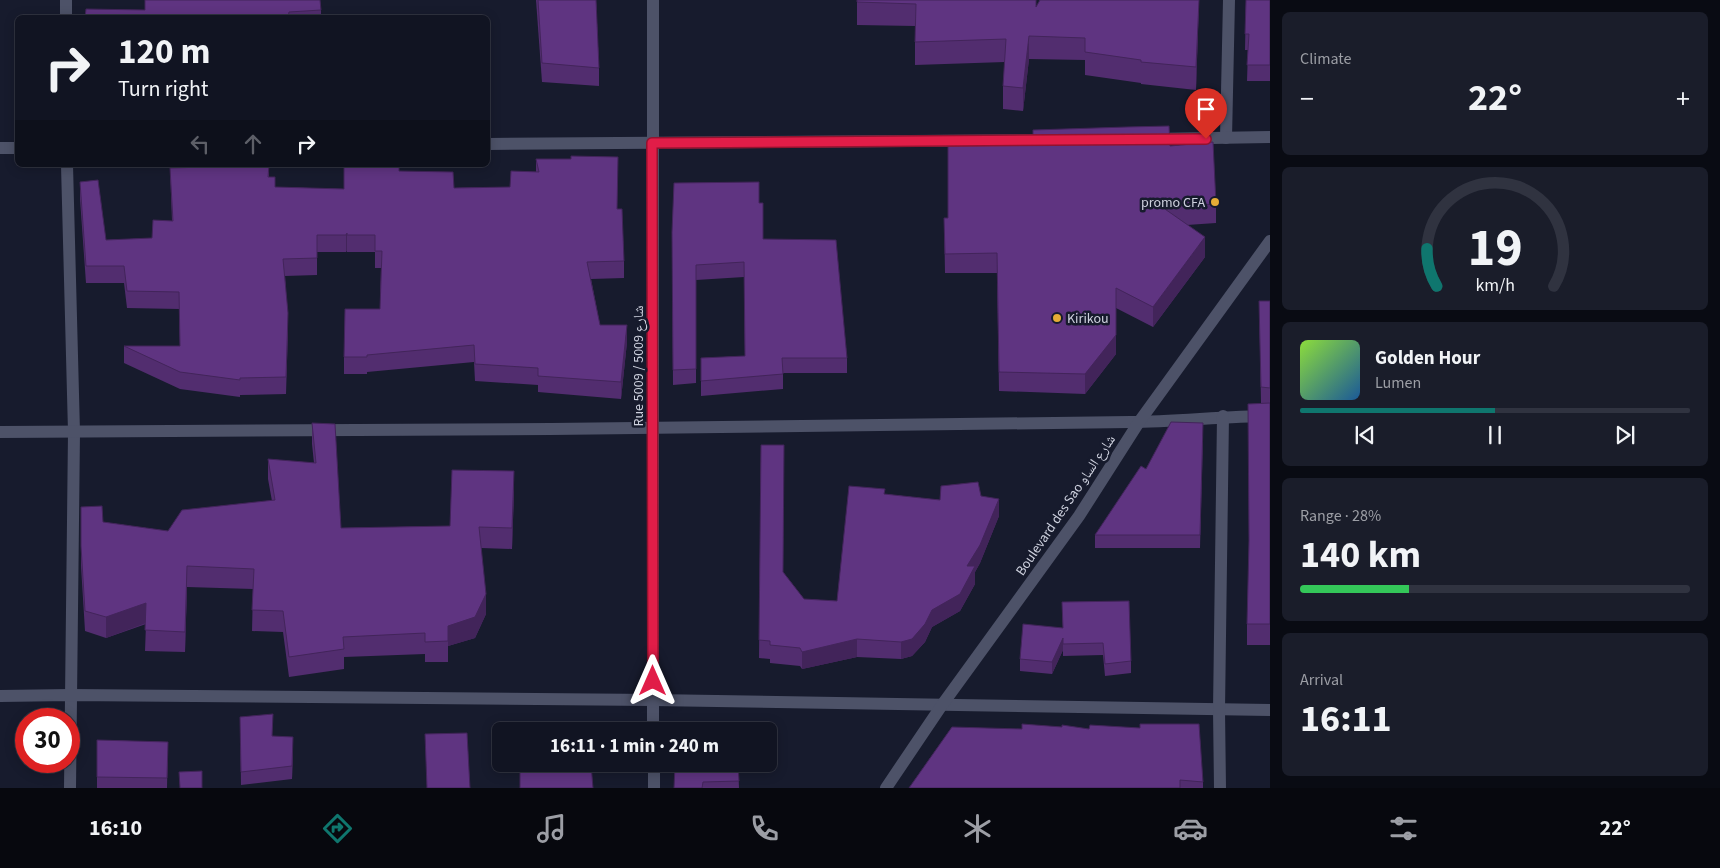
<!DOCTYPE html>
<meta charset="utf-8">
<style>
:root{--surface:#111422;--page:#1a1d2a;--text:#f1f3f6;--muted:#9c9ea5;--line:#303340;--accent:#0f766e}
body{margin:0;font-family:"Source Sans 3","Noto Naskh Arabic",sans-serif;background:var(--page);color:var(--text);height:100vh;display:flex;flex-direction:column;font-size:19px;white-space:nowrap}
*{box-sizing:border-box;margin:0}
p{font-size:16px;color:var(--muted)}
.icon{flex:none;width:28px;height:28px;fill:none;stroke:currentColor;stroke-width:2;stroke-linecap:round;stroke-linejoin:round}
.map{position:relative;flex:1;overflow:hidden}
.details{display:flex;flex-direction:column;gap:12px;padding:12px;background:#090b13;width:450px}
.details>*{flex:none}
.banner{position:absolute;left:15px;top:15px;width:475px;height:152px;border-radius:8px;box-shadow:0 2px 12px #0003,0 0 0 1px var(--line);background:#111422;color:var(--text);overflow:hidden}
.speed{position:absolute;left:15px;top:708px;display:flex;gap:10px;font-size:25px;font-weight:700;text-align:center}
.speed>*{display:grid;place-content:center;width:65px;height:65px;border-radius:50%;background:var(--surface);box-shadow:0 2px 12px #0003,0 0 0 1px var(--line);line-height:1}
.speed .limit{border:8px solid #d22;background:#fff;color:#111}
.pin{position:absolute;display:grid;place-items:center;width:42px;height:42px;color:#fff;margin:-51px -21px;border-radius:50% 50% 50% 0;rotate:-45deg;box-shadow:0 0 5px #0007}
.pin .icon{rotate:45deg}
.me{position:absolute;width:55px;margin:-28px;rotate:0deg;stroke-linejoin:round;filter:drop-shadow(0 0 4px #0008)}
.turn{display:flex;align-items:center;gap:18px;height:105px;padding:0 20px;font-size:22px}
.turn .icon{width:65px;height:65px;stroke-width:2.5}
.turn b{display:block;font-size:35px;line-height:42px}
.lanes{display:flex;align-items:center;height:48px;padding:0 20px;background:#0003;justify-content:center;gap:25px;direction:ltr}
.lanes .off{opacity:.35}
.big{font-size:38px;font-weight:700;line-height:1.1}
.details .tile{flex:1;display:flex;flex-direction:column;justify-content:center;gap:8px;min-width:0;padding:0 18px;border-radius:8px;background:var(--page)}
.details .dial{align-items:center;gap:0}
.dial svg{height:130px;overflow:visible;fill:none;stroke:var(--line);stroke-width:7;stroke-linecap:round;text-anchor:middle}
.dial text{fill:var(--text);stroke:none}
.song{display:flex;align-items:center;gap:15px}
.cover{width:60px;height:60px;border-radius:8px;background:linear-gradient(135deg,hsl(90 70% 55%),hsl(210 70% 35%))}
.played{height:5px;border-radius:2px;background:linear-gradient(90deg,var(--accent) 50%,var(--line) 50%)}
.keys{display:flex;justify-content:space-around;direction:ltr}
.heat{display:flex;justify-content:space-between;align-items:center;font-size:28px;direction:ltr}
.charge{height:8px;border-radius:4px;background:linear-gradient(90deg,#34c759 28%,var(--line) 0)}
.trip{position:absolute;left:492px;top:722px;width:285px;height:50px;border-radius:8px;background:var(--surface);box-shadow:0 2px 12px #0003,0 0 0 1px var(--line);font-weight:700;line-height:50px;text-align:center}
.dock{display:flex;height:80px;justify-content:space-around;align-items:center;background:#07080e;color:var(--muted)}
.dock .icon{width:35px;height:35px}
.dock .current{color:var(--accent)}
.dock b{font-size:22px;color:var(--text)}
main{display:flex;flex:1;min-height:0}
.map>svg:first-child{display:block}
</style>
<main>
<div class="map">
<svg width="1270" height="788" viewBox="0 0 1270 788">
<rect width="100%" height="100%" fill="#171b2d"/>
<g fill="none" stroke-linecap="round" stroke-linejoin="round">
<g stroke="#4d5268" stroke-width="12">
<polyline points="66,0 66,18"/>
<polyline points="1226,138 1229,0"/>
<polyline points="1152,139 1270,137"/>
<polyline points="488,144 1050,140"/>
<polyline points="0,148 18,148"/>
<polyline points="67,165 74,432 70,788"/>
<path d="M0 432C377 432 753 427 1130 422 1177 422 1223 416 1270 416"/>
<polyline points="0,696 70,695 653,700 1270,710"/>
<polyline points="653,731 653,0"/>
<polyline points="654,764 654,788"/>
<polyline points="1220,788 1219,710 1223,416"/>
</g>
<polyline stroke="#4d5268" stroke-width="12" points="886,788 942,705 1079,516 1139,422 1270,241"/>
</g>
<g fill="#522d6f">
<polygon points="536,0 596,0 599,68 599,86 542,82"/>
<polygon points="857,0 1036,0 1036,7 1199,0 1196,90 1141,84 1141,83 1085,75 1085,60 1029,59 1023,111 1003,109 1003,86 1005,62 915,65 915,26 857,25"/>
<polygon points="1246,0 1270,0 1270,81 1247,81 1248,50 1245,50"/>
<polygon points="145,10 321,10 321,18 85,18"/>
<polygon points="1170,146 1216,204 1216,223 1187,225 1205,257 1153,327 1116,308 1116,354 1085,394 999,391 997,273 945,273 944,218 948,218"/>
<polygon points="536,159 618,209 624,261 624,278 591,279 600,325 627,342 621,399 538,392 538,385 475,381 474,362 367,372 367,374 344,374 344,357 380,309 381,268 375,268 375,252 347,252 347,250 346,252 317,252 317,275 285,276 288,330 286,394 240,395 240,397 180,389 124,363 124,346 180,346 179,309 127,308 124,283 86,283 80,199 80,182 106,240 152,238 172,221 170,168 269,165 269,177 275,187 344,189 399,171 454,188 510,187 536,172"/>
<polygon points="759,203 763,239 847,358 847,373 783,373 783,389 701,396 701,358 745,356 744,277 696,280 696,383 673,385 672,232"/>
<polygon points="1259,301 1270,301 1270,645 1247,645 1247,624 1261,403"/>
<polygon points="312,423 341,528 450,526 514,491 512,549 481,548 486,614 475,638 448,646 448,662 425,662 425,654 344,657 344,669 289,677 283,632 252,631 253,589 187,587 185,652 145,651 146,624 106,638 85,631 81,566 81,507 103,522 168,531 272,501 268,479 268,459 314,463 312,444"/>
<polygon points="1203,436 1200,548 1095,548 1095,535 1146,469"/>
<polygon points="761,445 783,572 804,599 837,601 885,494 940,500 981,496 999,516 980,563 975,572 975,584 960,611 932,627 925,642 912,656 901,659 857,657 802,669 800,666 770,663 770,659 759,658"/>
<polygon points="1062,602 1131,661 1131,673 1105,676 1103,655 1063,656 1063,650 1052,674 1020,671 1020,659 1063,628"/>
<polygon points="240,717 273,736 293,750 292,779 241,785"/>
<polygon points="952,727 1203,782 1203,788 909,788"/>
<polygon points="97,740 168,742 167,788 97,788"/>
<polygon points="738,764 739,788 674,788"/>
</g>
<g fill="#42245a">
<polygon points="1199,0 1196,90 1196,67"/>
<polygon points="1029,36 1029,59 1023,111 1023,88"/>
<polygon points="347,233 347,250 346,252 346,235"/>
<polygon points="1205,237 1205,257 1153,327 1153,307"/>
<polygon points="1116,308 1116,354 1085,394 1085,374"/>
<polygon points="627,325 627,342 621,399 621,382"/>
<polygon points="514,471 514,491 512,549 512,528"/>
<polygon points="999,499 999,516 980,563 975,572 975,584 960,611 932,627 925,642 912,656 901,659 901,642 932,610 967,566"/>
<polygon points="187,566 187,587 185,652 185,632"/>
<polygon points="486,594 486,614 475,638 448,646 448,626"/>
<polygon points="146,603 146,623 106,638 106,617"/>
<polygon points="1063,638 1063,650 1052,674 1052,662"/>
<polygon points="857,639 857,657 802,669 802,652"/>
<polygon points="293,737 293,750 292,779 292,766"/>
</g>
<g fill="#5f3481" stroke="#42245a">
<polygon points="145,0 320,0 321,10 289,12 288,18 85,18 86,9 145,10"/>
<polygon points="538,0 596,0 599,68 542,63"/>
<polygon points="857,0 1036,0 1036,7 1040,0 1199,0 1196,67 1141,62 1141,60 1085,52 1085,38 1029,36 1023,88 1003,86 1006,39 915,42 916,4 857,2"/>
<polygon points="1246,0 1270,0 1270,65 1247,65 1249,34 1245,34"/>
<polygon points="1169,126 1170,146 1213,142 1216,204 1162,207 1205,237 1153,307 1116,288 1116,335 1085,374 999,372 997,253 945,254 944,218 948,218 948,146 1033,145 1033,130 1127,127"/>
<polygon points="571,156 618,157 617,209 622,209 624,261 587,262 600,325 627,325 621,382 538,376 538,368 475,364 474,345 367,355 367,357 344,357 345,309 380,309 382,251 375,251 375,235 347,235 347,233 346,235 317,235 317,258 283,259 288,313 286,377 240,378 240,380 180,372 124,346 180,346 179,292 127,291 124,266 86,266 80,182 98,180 106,240 152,238 153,220 173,221 170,168 207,167 207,165 269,165 268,177 275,177 275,187 344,189 344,165 399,165 399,171 453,172 454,188 510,187 511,171 539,172 536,159 571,159"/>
<polygon points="759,182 759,203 763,203 763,239 836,240 847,358 782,358 783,374 701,381 701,358 745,356 744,262 696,265 696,369 673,370 672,232 674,183"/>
<polygon points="1259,301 1270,301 1270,388 1261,387"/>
<polygon points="1270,403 1270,624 1247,624 1249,541 1248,404"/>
<polygon points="1171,422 1203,423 1200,535 1095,535 1141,466 1146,469"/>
<polygon points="312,423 335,424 341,528 450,526 452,470 514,471 512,528 479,527 486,594 475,617 448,626 448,641 425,642 425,633 343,637 344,649 289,657 283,611 252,610 254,569 187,566 185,632 145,630 146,603 106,617 85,611 81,546 81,507 102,506 103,522 168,531 182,510 275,500 268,459 316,463"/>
<polygon points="761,445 784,445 783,572 804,599 837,601 849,486 885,489 884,494 940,500 941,486 978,482 981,496 999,499 980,545 967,566 975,566 960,594 932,610 925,624 912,639 901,642 857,639 802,652 800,648 770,645 770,641 759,640"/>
<polygon points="1129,601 1131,661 1105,664 1103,643 1063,644 1063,638 1052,662 1020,659 1023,624 1063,628 1062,602"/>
<polygon points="273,714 272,736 293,737 292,766 241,772 240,717"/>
<polygon points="1022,724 1062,727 1062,725 1089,729 1090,725 1140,728 1140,724 1199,724 1203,782 1180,780 1180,788 909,788 952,727 1022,729"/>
<rect x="676" y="730" width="61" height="1"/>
<polygon points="467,733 470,788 427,788 425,734"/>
<polygon points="97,740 168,742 167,778 97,777"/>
<polygon points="520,764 591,764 593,788 520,788"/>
<polygon points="675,764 738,764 739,781 703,782 702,788 674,788"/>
<polygon points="202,771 202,788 180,788 179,772"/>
</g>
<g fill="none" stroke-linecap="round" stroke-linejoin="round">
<g stroke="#92132f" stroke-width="12">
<polyline id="route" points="653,681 652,143 1206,139"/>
</g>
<use href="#route" stroke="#e11d48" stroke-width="9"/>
</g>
<g fill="#e6ac36" stroke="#171b2d" stroke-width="2">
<circle cx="1215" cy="202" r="5"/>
<circle cx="1057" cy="318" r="5"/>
</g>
<g text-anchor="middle" stroke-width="5" stroke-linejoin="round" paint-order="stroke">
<g font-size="14" fill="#ced1de" stroke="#171b2d" text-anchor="end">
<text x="1205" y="207">promo CFA</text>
<text x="1067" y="323" text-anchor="start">Kirikou</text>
</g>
<g font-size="14" fill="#ced1de" stroke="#171b2d">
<text transform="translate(638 366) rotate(-90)" y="5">Rue 5009 / شارع 5009</text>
<text transform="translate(1065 505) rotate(-56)" y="5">Boulevard des Sao شارع الساو</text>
</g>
</g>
</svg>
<div class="speed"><div class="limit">30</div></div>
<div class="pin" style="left:1206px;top:139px;background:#d93025"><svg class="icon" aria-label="arrive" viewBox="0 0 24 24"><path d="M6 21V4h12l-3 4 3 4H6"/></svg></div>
<svg class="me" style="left:653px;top:681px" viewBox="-20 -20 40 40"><path d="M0-17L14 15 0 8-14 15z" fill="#e11d48" stroke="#fff" stroke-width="4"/></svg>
<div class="trip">16:11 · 1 min · 240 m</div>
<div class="banner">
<div class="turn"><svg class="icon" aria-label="right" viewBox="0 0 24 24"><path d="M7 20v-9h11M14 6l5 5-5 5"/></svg><div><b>120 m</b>Turn right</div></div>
<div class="lanes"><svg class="icon off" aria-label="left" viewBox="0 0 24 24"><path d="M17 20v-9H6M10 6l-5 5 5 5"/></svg><svg class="icon off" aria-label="ahead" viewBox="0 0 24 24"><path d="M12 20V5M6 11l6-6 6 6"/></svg><svg class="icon" aria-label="right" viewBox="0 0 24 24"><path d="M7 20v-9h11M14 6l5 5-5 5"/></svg></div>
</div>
</div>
<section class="details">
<div class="tile"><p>Climate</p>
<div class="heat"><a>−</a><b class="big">22°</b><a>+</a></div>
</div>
<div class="tile dial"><svg viewBox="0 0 100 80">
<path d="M14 69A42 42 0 1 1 86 69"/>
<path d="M14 69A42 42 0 0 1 8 46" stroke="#0f766e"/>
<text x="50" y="56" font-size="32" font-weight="700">19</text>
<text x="50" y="72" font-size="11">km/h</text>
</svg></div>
<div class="tile">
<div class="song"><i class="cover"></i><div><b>Golden Hour</b><p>Lumen</p></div></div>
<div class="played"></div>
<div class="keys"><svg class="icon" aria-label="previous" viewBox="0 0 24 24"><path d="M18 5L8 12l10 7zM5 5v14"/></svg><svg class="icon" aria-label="pause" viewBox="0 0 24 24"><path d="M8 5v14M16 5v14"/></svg><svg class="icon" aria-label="next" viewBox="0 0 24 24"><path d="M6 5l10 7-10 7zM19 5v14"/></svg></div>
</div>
<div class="tile"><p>Range · 28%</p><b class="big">140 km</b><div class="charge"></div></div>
<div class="tile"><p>Arrival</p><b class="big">16:11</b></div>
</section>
</main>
<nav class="dock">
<b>16:10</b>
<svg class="icon current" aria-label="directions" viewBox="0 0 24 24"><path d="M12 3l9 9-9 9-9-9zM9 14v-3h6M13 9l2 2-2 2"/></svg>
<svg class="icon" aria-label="music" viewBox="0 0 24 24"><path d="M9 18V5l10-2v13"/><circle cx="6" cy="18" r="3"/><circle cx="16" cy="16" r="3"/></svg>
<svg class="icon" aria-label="phone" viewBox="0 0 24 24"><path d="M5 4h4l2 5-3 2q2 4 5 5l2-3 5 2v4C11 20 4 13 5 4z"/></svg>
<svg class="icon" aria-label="climate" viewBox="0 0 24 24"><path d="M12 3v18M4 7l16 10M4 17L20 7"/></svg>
<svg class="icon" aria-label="car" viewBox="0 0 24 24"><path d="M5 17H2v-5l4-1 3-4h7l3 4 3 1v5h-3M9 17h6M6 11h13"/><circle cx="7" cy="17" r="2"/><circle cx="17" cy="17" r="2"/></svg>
<svg class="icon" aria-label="filters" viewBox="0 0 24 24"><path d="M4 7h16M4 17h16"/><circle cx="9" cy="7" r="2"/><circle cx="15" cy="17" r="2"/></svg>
<b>22°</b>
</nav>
